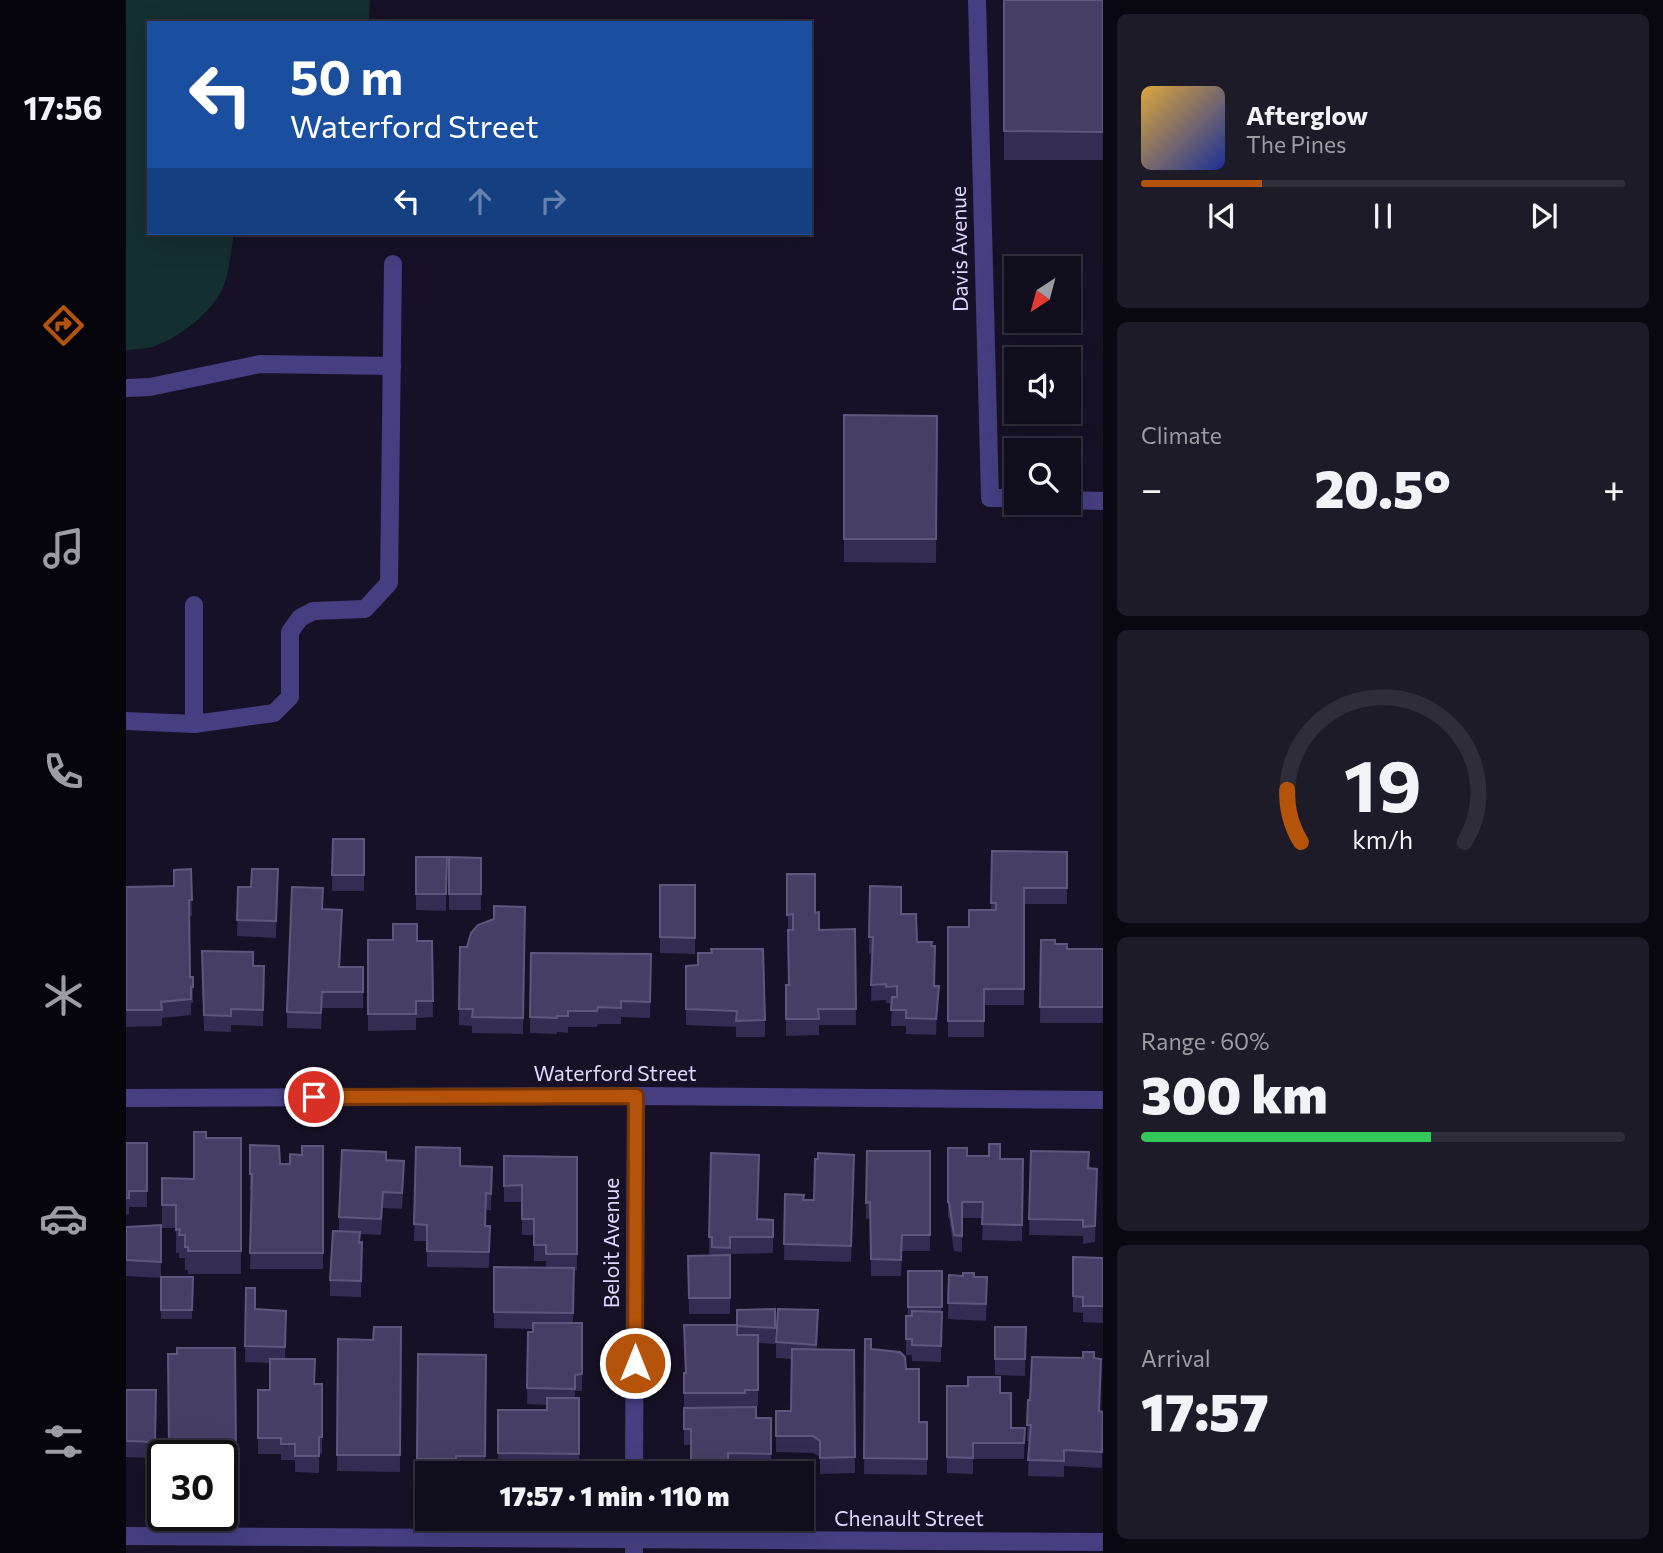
<!DOCTYPE html>
<meta charset="utf-8">
<style>
:root{--surface:#100d1c;--page:#1e1b29;--text:#f1f3f6;--muted:#9c9ca3;--line:#302d3b;--accent:#b45309}
body{margin:0;font-family:Commissioner,sans-serif;background:var(--page);color:var(--text);height:100vh;display:flex;flex-direction:column;font-size:26px;white-space:nowrap}
*{box-sizing:border-box;margin:0}
p{font-size:23px;color:var(--muted)}
.icon{flex:none;width:38px;height:38px;fill:none;stroke:currentColor;stroke-width:2;stroke-linecap:round;stroke-linejoin:round}
.map{position:relative;flex:1;overflow:hidden}
.details{display:flex;flex-direction:column;gap:14px;padding:14px;background:#09070f;width:560px}
.details>*{flex:none}
.guide{position:absolute;left:21px;top:21px;width:665px;height:214px;border-radius:0px;box-shadow:0 7px 28px #0002,0 0 0 2px var(--line);background:#1a4fa0;color:#fff;overflow:hidden}
.needle{width:46px;rotate:216deg}
.controls{position:absolute;left:878px;top:256px;display:grid;gap:14px}
.controls a{display:grid;place-items:center;width:77px;height:77px;border-radius:0px;background:var(--surface);box-shadow:0 7px 28px #0002,0 0 0 2px var(--line);font-size:35px}
.speed{position:absolute;left:21px;top:1440px;display:flex;gap:14px;font-size:35px;font-weight:700;text-align:center}
.speed>*{display:grid;place-content:center;width:91px;height:91px;border-radius:50%;background:var(--surface);box-shadow:0 7px 28px #0002,0 0 0 2px var(--line);line-height:1}
.speed .limit{border:4px solid #111;border-radius:10px;background:#fff;color:#111}
.pin{position:absolute;display:grid;place-items:center;width:60px;height:60px;color:#fff;margin:-30px;border:4px solid #fff;border-radius:50%;box-shadow:0 2px 7px #0007}
.me{position:absolute;width:77px;margin:-38px;rotate:0deg;stroke-linejoin:round;filter:drop-shadow(0 0 5px #0008)}
.turn{display:flex;align-items:center;gap:24px;height:147px;padding:0 28px;font-size:32px}
.turn .icon{width:91px;height:91px;stroke-width:2.5}
.turn b{display:block;font-size:49px;line-height:60px}
.lanes{display:flex;align-items:center;height:66px;padding:0 28px;background:#0003;justify-content:center;gap:35px;direction:ltr}
.lanes .off{opacity:.35}
.big{font-size:52px;font-weight:800;line-height:1.1}
.details .widget{flex:1;display:flex;flex-direction:column;justify-content:center;gap:10px;min-width:0;padding:0 24px;border-radius:10px;background:var(--page)}
.details .dial{align-items:center;gap:0}
.dial svg{height:182px;overflow:visible;fill:none;stroke:var(--line);stroke-width:7;stroke-linecap:round;text-anchor:middle}
.dial text{fill:var(--text);stroke:none}
.song{display:flex;align-items:center;gap:21px}
.cover{width:84px;height:84px;border-radius:10px;background:linear-gradient(135deg,hsl(40 70% 55%),hsl(230 70% 35%))}
.played{height:7px;border-radius:4px;background:linear-gradient(90deg,var(--accent) 25%,var(--line) 25%)}
.keys{display:flex;justify-content:space-around;direction:ltr}
.heat{display:flex;justify-content:space-between;align-items:center;font-size:38px;direction:ltr}
.charge{height:10px;border-radius:5px;background:linear-gradient(90deg,#34c759 60%,var(--line) 0)}
.trip{position:absolute;left:289px;top:1461px;width:399px;height:70px;border-radius:0px;background:var(--surface);box-shadow:0 7px 28px #0002,0 0 0 2px var(--line);font-weight:800;line-height:70px;text-align:center}
main{display:flex;flex:1;min-height:0}
.tabs{display:flex;flex-direction:column;width:126px;justify-content:space-around;align-items:center;background:#06050b;color:var(--muted)}
.tabs .icon{width:49px;height:49px}
.tabs .active{color:var(--accent)}
.tabs b{font-size:32px;color:var(--text)}
.map>svg:first-child{display:block}
</style>
<main>
<nav class="tabs">
<b>17:56</b>
<svg class="icon active" aria-label="directions" viewBox="0 0 24 24"><path d="M12 3l9 9-9 9-9-9zM9 14v-3h6M13 9l2 2-2 2"/></svg>
<svg class="icon" aria-label="music" viewBox="0 0 24 24"><path d="M9 18V5l10-2v13"/><circle cx="6" cy="18" r="3"/><circle cx="16" cy="16" r="3"/></svg>
<svg class="icon" aria-label="phone" viewBox="0 0 24 24"><path d="M5 4h4l2 5-3 2q2 4 5 5l2-3 5 2v4C11 20 4 13 5 4z"/></svg>
<svg class="icon" aria-label="climate" viewBox="0 0 24 24"><path d="M12 3v18M4 7l16 10M4 17L20 7"/></svg>
<svg class="icon" aria-label="car" viewBox="0 0 24 24"><path d="M5 17H2v-5l4-1 3-4h7l3 4 3 1v5h-3M9 17h6M6 11h13"/><circle cx="7" cy="17" r="2"/><circle cx="17" cy="17" r="2"/></svg>
<svg class="icon" aria-label="filters" viewBox="0 0 24 24"><path d="M4 7h16M4 17h16"/><circle cx="9" cy="7" r="2"/><circle cx="15" cy="17" r="2"/></svg>
</nav>
<div class="map">
<svg width="977" height="1553" viewBox="0 0 977 1553">
<rect width="100%" height="100%" fill="#161126"/>
<path fill="#142f30" d="M0 0H244L243 23H23V233H108C105 249 104 266 99 282 91 310 50 341 22 348 15 349 7 349 0 350Z"/>
<g fill="none" stroke-linecap="round" stroke-linejoin="round">
<g stroke="#453f82" stroke-width="18">
<polyline points="851,0 864,498 891,498"/>
<polyline points="0,388 24,387 134,364 266,366"/>
<polyline points="943,500 977,501"/>
<polyline points="68,605 68,724 148,713 164,697 164,632 174,618 187,611 239,609 263,583 267,264"/>
<polyline points="0,721 68,724"/>
<polyline points="0,1098 510,1096 977,1100"/>
<polyline points="508,1474 510,1096"/>
<polyline points="0,1536 977,1542"/>
<polyline points="508,1553 508,1519"/>
</g>
</g>
<g fill="#352b53">
<rect x="878" y="0" width="99" height="160"/>
<polygon points="718,415 811,416 810,563 718,562"/>
<polygon points="207,839 238,839 238,891 206,891"/>
<polygon points="866,851 941,852 941,904 898,904 898,1005 858,1005 858,1037 822,1037 822,927 843,927 865,910"/>
<polygon points="290,857 321,857 320,911 290,910"/>
<polygon points="323,857 355,858 355,910 323,910"/>
<polygon points="65,869 66,916 63,916 64,977 67,987 67,1003 65,1003 65,1015 36,1018 36,1026 0,1027 0,887 48,886 48,870"/>
<polygon points="152,869 150,938 111,936 112,887 125,887"/>
<polygon points="661,874 689,913 693,930 729,929 730,1025 693,1025 693,1035 660,1036 660,985 663,985"/>
<polygon points="534,885 569,885 569,954 534,953"/>
<polygon points="744,886 775,914 791,942 806,946 808,986 813,1002 810,1035 780,1034 780,1026 765,1026 766,1003 760,1003 760,1000 745,1001 746,953 743,954"/>
<polygon points="197,909 216,926 214,967 237,967 237,1008 196,1008 195,1029 161,1028 161,1012"/>
<polygon points="399,923 397,1034 346,1033 346,1026 333,1025 334,947 341,947"/>
<polygon points="242,940 306,941 307,1017 290,1018 290,1030 242,1031"/>
<polygon points="915,940 941,949 977,949 977,1023 914,1023"/>
<polygon points="405,953 525,954 524,1018 495,1017 495,1024 472,1024 471,1027 442,1027 442,1033 431,1032 431,1034 404,1033"/>
<polygon points="127,966 138,966 137,1026 105,1025 105,1032 78,1031 76,967"/>
<polygon points="560,966 639,1020 639,1037 610,1037 610,1027 560,1025"/>
<polygon points="80,1138 115,1138 115,1274 62,1274 62,1270 59,1270 59,1258 53,1258 53,1253 50,1253 50,1228 36,1228 36,1178 68,1179"/>
<polygon points="0,1143 21,1143 21,1207 3,1207 3,1215 0,1214"/>
<polygon points="124,1145 154,1164 164,1164 176,1155 197,1146 197,1269 124,1269 126,1190 124,1190"/>
<polygon points="290,1147 334,1166 366,1167 365,1210 360,1210 360,1226 364,1226 363,1268 301,1267 301,1241 288,1241"/>
<polygon points="822,1148 841,1156 897,1159 896,1241 856,1240 857,1218 836,1218 836,1252 828,1251 823,1218 822,1218"/>
<polygon points="741,1151 804,1151 804,1251 776,1251 775,1276 745,1276 744,1218 740,1219"/>
<polygon points="905,1151 963,1168 971,1169 969,1242 957,1244 957,1236 903,1235"/>
<polygon points="585,1153 631,1219 647,1220 647,1253 604,1254 604,1314 563,1314 562,1256 586,1256 586,1254 583,1254"/>
<polygon points="728,1155 725,1262 658,1260 659,1194 678,1200 688,1200"/>
<polygon points="378,1156 451,1157 451,1270 448,1270 447,1323 456,1323 456,1391 449,1391 449,1398 453,1398 453,1470 372,1469 372,1410 421,1410 421,1405 401,1404 402,1332 407,1332 407,1329 368,1328 368,1267 420,1267 420,1261 408,1261 408,1235 396,1235 396,1202 378,1202"/>
<polygon points="260,1160 278,1177 276,1209 257,1208 255,1235 234,1234 234,1243 236,1242 235,1297 204,1296 204,1280 213,1231 213,1217"/>
<polygon points="35,1225 35,1278 0,1276 0,1227"/>
<polygon points="947,1257 977,1258 977,1323 957,1322 957,1313 947,1312"/>
<polygon points="782,1271 816,1271 815,1362 786,1361 786,1355 780,1355 780,1316 782,1316"/>
<polygon points="823,1275 848,1277 861,1293 860,1321 822,1319"/>
<polygon points="35,1277 67,1277 66,1319 35,1319"/>
<polygon points="120,1288 129,1309 160,1311 159,1359 188,1384 196,1384 196,1454 193,1453 193,1473 169,1472 169,1460 155,1460 155,1454 132,1454 132,1390 144,1390 144,1363 119,1362"/>
<polygon points="649,1309 649,1344 632,1343 632,1406 619,1406 619,1407 630,1418 645,1418 645,1470 602,1469 602,1474 565,1474 565,1445 558,1445 558,1373 559,1373 558,1325 611,1325"/>
<polygon points="692,1310 691,1349 728,1350 729,1473 694,1474 694,1457 687,1453 650,1452 650,1411 665,1411 665,1359 650,1358 650,1342"/>
<polygon points="275,1327 274,1472 211,1471 212,1339 247,1340"/>
<polygon points="869,1327 900,1327 899,1376 869,1375"/>
<polygon points="739,1339 745,1349 780,1369 793,1422 801,1422 801,1475 738,1474"/>
<polygon points="109,1348 110,1469 96,1470 96,1456 43,1456 42,1354"/>
<polygon points="292,1354 360,1355 359,1472 330,1472 330,1474 301,1474 301,1475 291,1475"/>
<polygon points="968,1358 975,1375 974,1411 977,1412 976,1468 938,1466 938,1477 902,1476 903,1441 901,1441 902,1400 904,1400"/>
<polygon points="821,1386 874,1393 885,1428 899,1428 898,1459 847,1459 847,1474 821,1473"/>
<polygon points="0,1390 30,1390 29,1458 0,1457"/>
</g>
<polygon fill="#211939" points="813,986 813,1002 810,1035 810,1019"/>
<g fill="#473e65" stroke="#5f567d" stroke-width="2">
<polygon points="878,0 977,0 977,132 878,131"/>
<polygon points="718,415 811,416 810,539 718,539"/>
<polygon points="207,839 238,839 238,875 206,875"/>
<polygon points="866,851 941,852 941,888 898,888 898,989 858,989 858,1021 822,1021 822,927 843,927 843,910 870,910 870,903 865,903"/>
<polygon points="290,857 321,857 320,894 290,894"/>
<polygon points="323,857 355,858 355,894 323,894"/>
<polygon points="65,869 66,900 63,900 64,977 67,977 67,987 65,987 65,999 35,1002 36,1010 0,1010 0,887 48,886 48,870"/>
<polygon points="126,869 152,869 150,921 111,920 112,887 125,887"/>
<polygon points="661,874 689,874 689,913 693,912 693,930 729,929 730,1009 692,1009 693,1019 660,1019 660,985 663,985 662,930 667,930 667,914 661,915"/>
<polygon points="534,885 569,885 569,938 534,937"/>
<polygon points="744,886 775,887 775,914 790,914 791,942 806,942 805,946 809,946 808,986 813,986 810,1019 780,1018 780,1010 765,1010 766,997 771,997 771,986 760,987 760,984 745,985 747,937 743,937"/>
<polygon points="166,887 197,888 196,909 216,910 213,967 237,967 237,992 196,992 195,1013 161,1012"/>
<polygon points="368,906 399,907 397,1018 346,1017 347,1009 333,1009 334,947 341,947 345,933 352,925 368,919"/>
<polygon points="267,924 291,924 291,941 306,941 307,1001 290,1001 290,1014 242,1014 242,940 267,940"/>
<polygon points="915,940 929,940 929,944 941,944 941,949 977,949 977,1007 914,1007"/>
<polygon points="585,949 637,949 639,1020 610,1021 611,1011 560,1009 560,966 572,965 572,953 586,953"/>
<polygon points="76,951 127,952 127,966 138,966 137,1010 105,1009 105,1016 78,1015"/>
<polygon points="405,953 525,954 524,1002 495,1001 495,1008 472,1007 471,1011 442,1011 442,1016 431,1016 431,1018 404,1017"/>
<polygon points="68,1132 80,1132 80,1138 115,1138 115,1251 62,1251 62,1247 59,1247 59,1235 53,1235 54,1229 50,1230 50,1205 36,1205 36,1178 68,1179"/>
<polygon points="0,1143 21,1143 21,1191 3,1191 3,1198 0,1198"/>
<polygon points="863,1144 874,1144 874,1159 897,1159 896,1225 856,1224 857,1202 836,1202 836,1236 828,1235 823,1202 822,1202 822,1148 841,1148 841,1156 863,1156"/>
<polygon points="124,1145 153,1146 154,1164 164,1164 164,1154 176,1155 176,1146 197,1146 197,1253 124,1253 126,1174 124,1174"/>
<polygon points="290,1147 334,1148 334,1166 366,1167 365,1194 360,1193 359,1226 364,1226 363,1252 301,1251 301,1225 288,1224"/>
<polygon points="216,1150 260,1152 260,1160 278,1161 276,1193 257,1192 255,1219 213,1217"/>
<polygon points="741,1151 804,1151 804,1235 776,1235 775,1260 745,1259 744,1202 740,1203"/>
<polygon points="905,1151 963,1152 962,1168 971,1169 969,1226 957,1227 957,1220 903,1219"/>
<polygon points="585,1153 633,1155 631,1219 647,1220 647,1237 604,1237 604,1248 586,1247 586,1237 583,1237"/>
<polygon points="692,1153 728,1155 725,1246 658,1244 659,1194 678,1195 677,1200 688,1200 689,1159 692,1159"/>
<polygon points="378,1156 451,1157 451,1254 420,1254 420,1245 408,1245 408,1219 396,1219 396,1185 378,1186"/>
<polygon points="35,1225 35,1262 0,1260 0,1227"/>
<polygon points="207,1231 234,1232 233,1243 236,1242 235,1281 204,1280"/>
<polygon points="604,1255 604,1298 563,1298 562,1256"/>
<polygon points="947,1257 977,1258 977,1306 957,1306 957,1297 947,1296"/>
<polygon points="368,1267 448,1268 447,1313 368,1312"/>
<rect x="782" y="1271" width="34" height="36"/>
<polygon points="837,1273 848,1273 848,1277 861,1277 860,1304 822,1303 823,1275 837,1276"/>
<polygon points="35,1277 67,1277 66,1310 35,1310"/>
<polygon points="120,1288 129,1288 129,1309 160,1311 159,1347 119,1346"/>
<polygon points="649,1309 649,1328 611,1326 611,1335 632,1335 632,1390 619,1390 619,1393 558,1393 558,1373 560,1373 558,1325 611,1325 611,1310"/>
<polygon points="652,1309 692,1310 690,1345 650,1342"/>
<polygon points="786,1311 816,1312 815,1346 786,1345 786,1339 780,1339 780,1316 786,1316"/>
<polygon points="407,1323 456,1323 456,1374 449,1375 449,1389 401,1388 402,1332 407,1332"/>
<polygon points="248,1327 275,1327 274,1455 211,1455 212,1339 247,1340"/>
<polygon points="869,1327 900,1327 899,1359 869,1359"/>
<polygon points="739,1339 745,1339 745,1349 774,1352 779,1357 780,1369 793,1369 793,1422 801,1422 801,1459 738,1458"/>
<polygon points="51,1348 109,1348 110,1453 85,1453 84,1450 43,1450 42,1354 51,1354"/>
<polygon points="666,1349 728,1350 729,1457 694,1458 694,1441 687,1436 650,1436 650,1411 665,1411"/>
<polygon points="957,1352 968,1352 968,1358 975,1359 973,1411 977,1412 976,1452 938,1450 938,1461 902,1460 905,1425 901,1425 902,1400 904,1400 906,1357 957,1358"/>
<polygon points="292,1354 360,1355 359,1456 330,1456 330,1459 291,1459"/>
<polygon points="144,1359 189,1359 188,1384 196,1384 196,1437 193,1437 193,1456 169,1456 169,1444 155,1444 155,1438 132,1438 132,1390 144,1390"/>
<polygon points="842,1377 874,1377 874,1393 885,1393 885,1428 899,1428 898,1443 847,1443 847,1458 821,1457 821,1386 842,1386"/>
<polygon points="0,1390 30,1390 29,1442 0,1441"/>
<polygon points="421,1398 453,1398 453,1454 372,1453 372,1410 421,1410"/>
<polygon points="630,1407 630,1418 645,1418 645,1454 602,1453 602,1462 565,1462 565,1429 558,1429 558,1408"/>
</g>
<g fill="none" stroke-linecap="round" stroke-linejoin="round">
<g stroke="#753606" stroke-width="18">
<polyline id="route" points="188,1097 510,1096 509,1363"/>
</g>
<use href="#route" stroke="#b45309" stroke-width="12"/>
</g>
<g text-anchor="middle" stroke-width="7" stroke-linejoin="round" paint-order="stroke">
<g font-size="21" fill="#dfd8fd" stroke="#161126">
<text transform="translate(834 249) rotate(-91)" y="7">Davis Avenue</text>
<text x="489" y="1081">Waterford Street</text>
<text transform="translate(486 1243) rotate(-90)" y="7">Beloit Avenue</text>
<text x="783" y="1526">Chenault Street</text>
</g>
</g>
</svg>
<div class="controls">
<a><svg class="needle" viewBox="-14 -14 28 28"><path d="M0-13l5 13h-10z" fill="#e53935"/><path d="M0 13l5-13h-10z" fill="#9c9ca3"/></svg></a>
<a><svg class="icon" aria-label="sound" viewBox="0 0 24 24"><path d="M4 9h4l5-4v14l-5-4H4zM17 9q2 3 0 6"/></svg></a>
<a><svg class="icon" aria-label="search" viewBox="0 0 24 24"><circle cx="10" cy="10" r="6"/><path d="M15 15l6 6"/></svg></a>
</div>
<div class="speed"><div class="limit">30</div></div>
<div class="pin" style="left:188px;top:1097px;background:#d93025"><svg class="icon" aria-label="arrive" viewBox="0 0 24 24"><path d="M6 21V4h12l-3 4 3 4H6"/></svg></div>
<svg class="me" style="left:509px;top:1363px" viewBox="-20 -20 40 40"><circle r="17" fill="#b45309" stroke="#fff" stroke-width="3"/><path d="M0-11L8 9 0 5-8 9z" fill="#fff"/></svg>
<div class="trip">17:57 · 1 min · 110 m</div>
<div class="guide">
<div class="turn"><svg class="icon" aria-label="left" viewBox="0 0 24 24"><path d="M17 20v-9H6M10 6l-5 5 5 5"/></svg><div><b>50 m</b>Waterford Street</div></div>
<div class="lanes"><svg class="icon" aria-label="left" viewBox="0 0 24 24"><path d="M17 20v-9H6M10 6l-5 5 5 5"/></svg><svg class="icon off" aria-label="ahead" viewBox="0 0 24 24"><path d="M12 20V5M6 11l6-6 6 6"/></svg><svg class="icon off" aria-label="right" viewBox="0 0 24 24"><path d="M7 20v-9h11M14 6l5 5-5 5"/></svg></div>
</div>
</div>
<section class="details">
<div class="widget">
<div class="song"><i class="cover"></i><div><b>Afterglow</b><p>The Pines</p></div></div>
<div class="played"></div>
<div class="keys"><svg class="icon" aria-label="previous" viewBox="0 0 24 24"><path d="M18 5L8 12l10 7zM5 5v14"/></svg><svg class="icon" aria-label="pause" viewBox="0 0 24 24"><path d="M8 5v14M16 5v14"/></svg><svg class="icon" aria-label="next" viewBox="0 0 24 24"><path d="M6 5l10 7-10 7zM19 5v14"/></svg></div>
</div>
<div class="widget"><p>Climate</p>
<div class="heat"><a>−</a><b class="big">20.5°</b><a>+</a></div>
</div>
<div class="widget dial"><svg viewBox="0 0 100 80">
<path d="M14 69A42 42 0 1 1 86 69"/>
<path d="M14 69A42 42 0 0 1 8 46" stroke="#b45309"/>
<text x="50" y="56" font-size="32" font-weight="700">19</text>
<text x="50" y="72" font-size="11">km/h</text>
</svg></div>
<div class="widget"><p>Range · 60%</p><b class="big">300 km</b><div class="charge"></div></div>
<div class="widget"><p>Arrival</p><b class="big">17:57</b></div>
</section>
</main>
